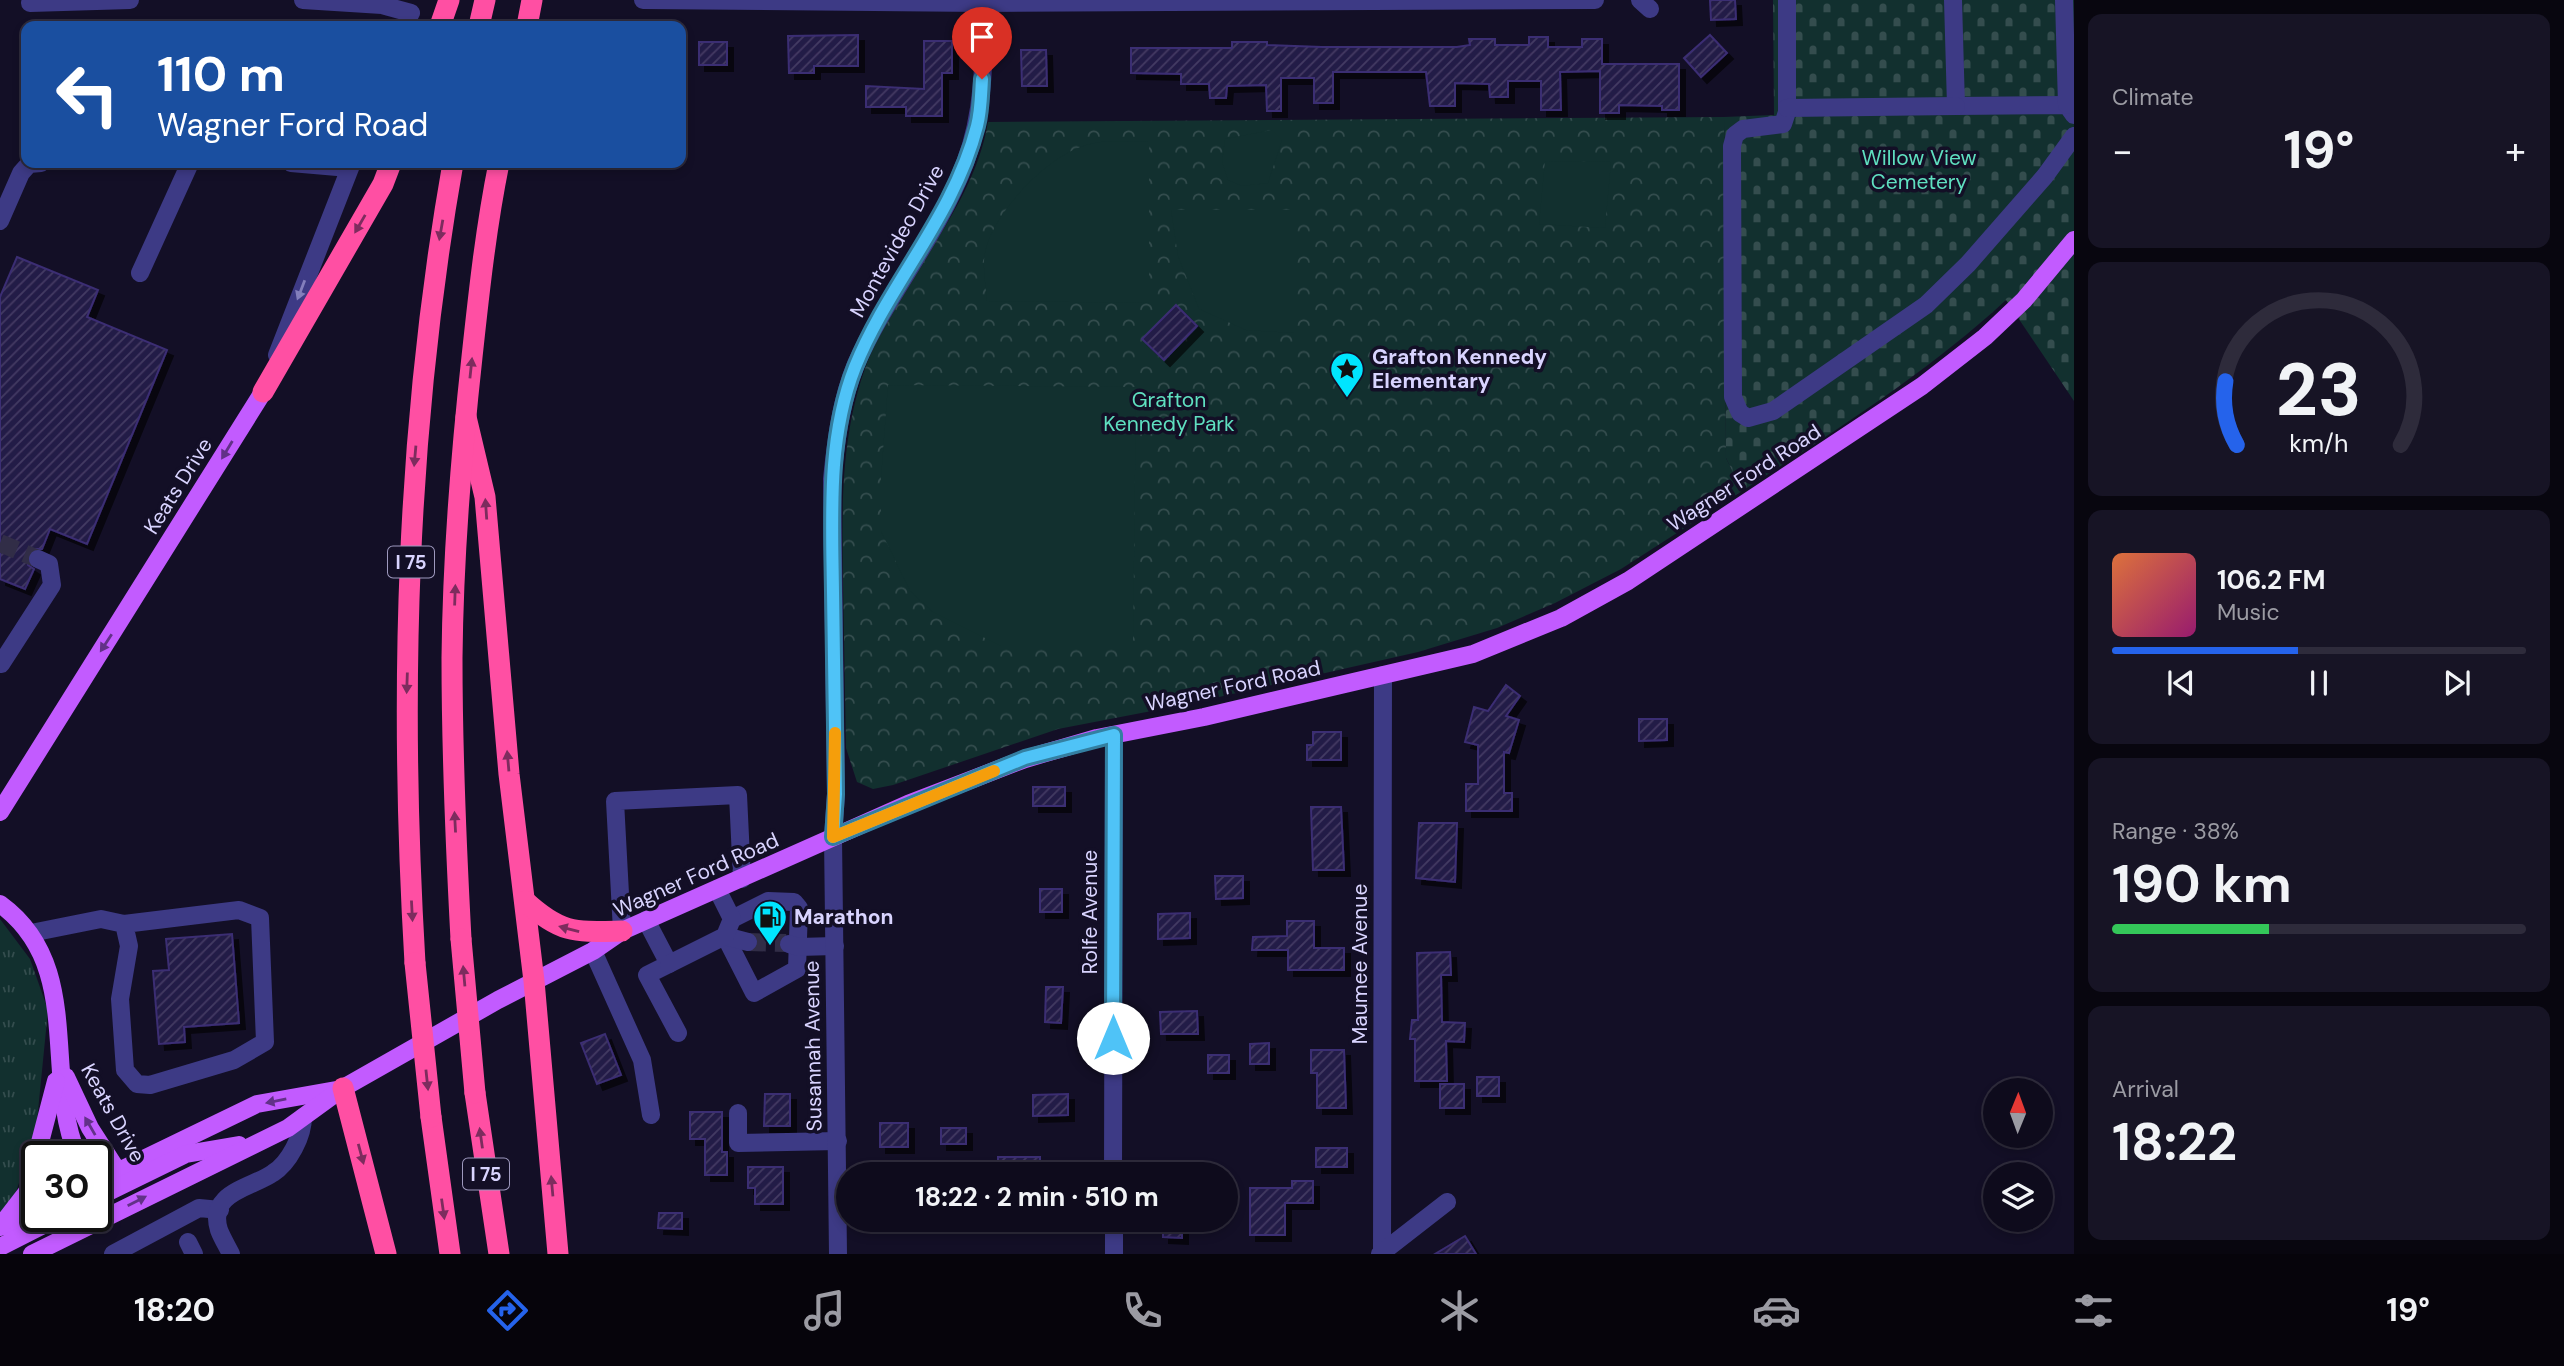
<!DOCTYPE html>
<meta charset="utf-8">
<style>
:root{--surface:#0e0b1c;--page:#171425;--text:#f1f3f6;--muted:#9b9ba3;--line:#2e2b3b;--accent:#2563eb}
body{margin:0;font-family:"DM Sans",sans-serif;background:var(--page);color:var(--text);height:100vh;display:flex;flex-direction:column;font-size:26px;white-space:nowrap}
*{box-sizing:border-box;margin:0}
p{font-size:23px;color:var(--muted)}
.icon{flex:none;width:38px;height:38px;fill:none;stroke:currentColor;stroke-width:2;stroke-linecap:round;stroke-linejoin:round}
.map{position:relative;flex:1;overflow:hidden}
.panel{display:flex;flex-direction:column;gap:14px;padding:14px;background:#08060f;width:490px}
.panel>*{flex:none}
.banner{position:absolute;left:21px;top:21px;width:665px;height:147px;border-radius:14px;box-shadow:0 4px 10px #0003,0 0 0 2px var(--line);background:#1a4fa0;color:#fff;overflow:hidden}
.needle{width:46px;rotate:1deg}
.tools{position:absolute;left:1983px;top:1078px;display:grid;gap:14px}
.tools a{display:grid;place-items:center;width:70px;height:70px;border-radius:50%;background:var(--surface);box-shadow:0 4px 10px #0003,0 0 0 2px var(--line);font-size:35px}
.speed{position:absolute;left:21px;top:1141px;display:flex;gap:14px;font-size:35px;font-weight:700;text-align:center}
.speed>*{display:grid;place-content:center;width:91px;height:91px;border-radius:50%;background:var(--surface);box-shadow:0 4px 10px #0003,0 0 0 2px var(--line);line-height:1}
.speed .limit{border:4px solid #111;border-radius:10px;background:#fff;color:#111}
.pin{position:absolute;display:grid;place-items:center;width:60px;height:60px;color:#fff;margin:-72px -30px;border-radius:50% 50% 50% 0;rotate:-45deg;box-shadow:0 0 7px #0007}
.pin .icon{rotate:45deg}
.me{position:absolute;width:77px;margin:-38px;rotate:0deg;stroke-linejoin:round;filter:drop-shadow(0 0 5px #0008)}
.turn{display:flex;align-items:center;gap:24px;height:147px;padding:0 21px;font-size:32px}
.turn .icon{width:91px;height:91px;stroke-width:2.5}
.turn b{display:block;font-size:49px;line-height:60px}
.big{font-size:52px;font-weight:700;line-height:1.1}
.panel .widget{flex:1;display:flex;flex-direction:column;justify-content:center;gap:10px;min-width:0;padding:0 24px;border-radius:14px;background:var(--page)}
.panel .dial{align-items:center;gap:0}
.dial svg{height:182px;overflow:visible;fill:none;stroke:var(--line);stroke-width:7;stroke-linecap:round;text-anchor:middle}
.dial text{fill:var(--text);stroke:none}
.song{display:flex;align-items:center;gap:21px}
.cover{width:84px;height:84px;border-radius:10px;background:linear-gradient(135deg,hsl(20 70% 55%),hsl(320 70% 35%))}
.played{height:7px;border-radius:4px;background:linear-gradient(90deg,var(--accent) 45%,var(--line) 45%)}
.keys{display:flex;justify-content:space-around;direction:ltr}
.heat{display:flex;justify-content:space-between;align-items:center;font-size:38px;direction:ltr}
.charge{height:10px;border-radius:5px;background:linear-gradient(90deg,#34c759 38%,var(--line) 0)}
.trip{position:absolute;left:836px;top:1162px;width:402px;height:70px;border-radius:35px;background:var(--surface);box-shadow:0 4px 10px #0003,0 0 0 2px var(--line);font-weight:700;line-height:70px;text-align:center}
.tabs{display:flex;height:112px;justify-content:space-around;align-items:center;background:#06040b;color:var(--muted)}
.tabs .icon{width:49px;height:49px}
.tabs .current{color:var(--accent)}
.tabs b{font-size:32px;color:var(--text)}
main{display:flex;flex:1;min-height:0}
.map>svg:first-child{display:block}
</style>
<main>
<div class="map">
<svg width="2074" height="1254" viewBox="0 0 2074 1254">
<defs>
<pattern id="grass-tufts" width="24" height="20" patternUnits="userSpaceOnUse" patternTransform="scale(1.75)"><rect width="24" height="20" fill="#12302f"/><path d="M3 7l-1-3M5 7V3M7 7l1-3M15 17l-1-3M17 17v-4M19 17l1-3" fill="none" stroke="#344d4e"/></pattern>
<pattern id="forest-crowns" width="20" height="18" patternUnits="userSpaceOnUse" patternTransform="scale(1.75)"><rect width="20" height="18" fill="#12302f"/><path d="M2 6a3 3 0 1 1 6 0M12 15a3 3 0 1 1 6 0" fill="none" stroke="#344d4e"/></pattern>
<pattern id="cemetery-stones" width="16" height="16" patternUnits="userSpaceOnUse" patternTransform="scale(1.75)"><rect width="16" height="16" fill="#12302f"/><path d="M2 7V4a2 2 0 0 1 4 0v3zM10 15v-3a2 2 0 0 1 4 0v3z" fill="#344d4e"/></pattern>
<pattern id="building-hatch" width="6" height="6" patternUnits="userSpaceOnUse" patternTransform="scale(1.75)"><rect width="6" height="6" fill="#241b47"/><path d="M-1 1l2-2M0 6l6-6M5 7l2-2" fill="none" stroke="#433b63"/></pattern>
<filter id="shadow"><feDropShadow dx="6" dy="6" stdDeviation="0" flood-color="#0009"/></filter>
</defs>
<rect width="100%" height="100%" fill="#130f26"/>
<polygon fill="url(#grass-tufts)" points="0,919 30,959 48,1010 36,1131 14,1198 0,1215"/>
<path fill="url(#forest-crowns)" d="M1724 117 1726 458 1742 491 1621 569 1555 603 1497 628 1418 652 1188 704 1058 729 893 785 873 789 857 782 846 748C845 693 844 638 843 583 842 508 840 436 867 363 898 280 973 212 988 122Z"/>
<path fill="url(#cemetery-stones)" d="M1773 0H2074V401L2006 300C1926 374 1833 432 1742 491L1726 458 1724 117 1774 115Z"/>
<g fill="#12302f">
<polygon points="1272,130 1282,140 1268,183 1242,186 1228,180 1222,162 1225,139"/>
<path d="M1149 142V303L987 301C986 286 982 268 985 253 992 212 1053 149 1095 143 1112 140 1131 142 1149 142Z"/>
<polygon points="1545,161 1611,162 1605,228 1539,224"/>
<polygon points="1171,210 1294,210 1294,333 1246,330 1199,309 1178,256"/>
<polygon points="888,385 1136,387 1133,646 1001,646 933,612 910,591 881,531 881,478"/>
</g>
<g fill="url(#building-hatch)" stroke="#3b2d73" stroke-width="2" filter="url(#shadow)">
<polygon points="1710,0 1735,0 1736,19 1711,20"/>
<polygon points="858,35 858,66 814,66 814,73 789,73 788,36"/>
<polygon points="1710,35 1727,53 1701,77 1684,58"/>
<polygon points="1529,37 1548,37 1548,47 1582,47 1582,39 1602,39 1602,64 1679,64 1679,110 1662,110 1662,106 1619,105 1619,113 1600,113 1600,71 1560,72 1561,110 1541,110 1541,81 1508,81 1508,97 1490,97 1489,84 1455,83 1455,106 1430,106 1426,72 1333,72 1333,103 1314,103 1314,78 1281,78 1281,111 1267,111 1266,85 1227,86 1226,98 1210,98 1209,84 1181,84 1181,74 1131,73 1131,48 1232,48 1232,42 1267,42 1267,45 1322,47 1457,47 1470,45 1469,39 1495,39 1495,45 1529,45"/>
<polygon points="924,41 952,41 952,73 942,73 942,116 906,116 906,107 866,107 866,86 924,89"/>
<rect x="699" y="42" width="28" height="23"/>
<polygon points="1021,50 1046,50 1047,86 1022,86"/>
<polygon points="17,257 98,290 87,317 167,350 87,544 50,529 42,549 32,549 27,555 28,565 34,569 25,589 0,579 0,297"/>
<polygon points="1176,305 1197,326 1164,360 1142,339"/>
<polygon points="1506,685 1520,696 1506,716 1519,720 1509,753 1504,752 1504,793 1512,793 1512,811 1466,811 1466,784 1478,784 1478,745 1465,742 1474,707 1488,711"/>
<polygon points="1639,719 1667,719 1667,740 1639,741"/>
<polygon points="1313,732 1341,732 1341,760 1307,760 1307,745 1313,745"/>
<rect x="1033" y="787" width="32" height="19"/>
<polygon points="1311,807 1341,807 1344,870 1313,870"/>
<polygon points="1419,823 1457,823 1455,882 1416,878"/>
<polygon points="1215,876 1243,876 1243,898 1216,899"/>
<rect x="1040" y="889" width="22" height="23"/>
<polygon points="1190,913 1190,938 1158,939 1158,914"/>
<polygon points="1287,921 1314,921 1314,948 1344,948 1344,970 1288,970 1288,950 1252,950 1253,937 1287,936"/>
<polygon points="232,934 239,1023 184,1027 185,1042 159,1044 153,971 169,970 166,939"/>
<polygon points="1450,952 1451,975 1441,975 1442,1022 1465,1023 1464,1042 1446,1041 1447,1081 1415,1081 1415,1039 1410,1039 1412,1020 1418,1020 1417,953"/>
<polygon points="1046,987 1063,987 1061,1023 1045,1022"/>
<polygon points="1197,1011 1198,1034 1161,1034 1160,1012"/>
<polygon points="605,1034 621,1075 597,1084 581,1043"/>
<polygon points="1269,1043 1269,1064 1250,1064 1250,1044"/>
<polygon points="1311,1050 1344,1050 1346,1108 1317,1108 1317,1073 1311,1073"/>
<rect x="1208" y="1055" width="21" height="18"/>
<rect x="1477" y="1077" width="22" height="19"/>
<rect x="1440" y="1084" width="24" height="24"/>
<polygon points="765,1094 790,1094 790,1126 764,1126"/>
<polygon points="1068,1094 1068,1115 1033,1116 1033,1095"/>
<polygon points="690,1112 722,1112 722,1152 727,1152 727,1175 705,1175 705,1139 690,1139"/>
<rect x="880" y="1123" width="28" height="24"/>
<rect x="941" y="1128" width="25" height="16"/>
<rect x="1316" y="1148" width="31" height="19"/>
<rect x="998" y="1157" width="42" height="17"/>
<polygon points="748,1167 783,1167 783,1204 755,1204 755,1188 748,1188"/>
<polygon points="1292,1181 1313,1181 1313,1203 1285,1203 1285,1235 1250,1235 1250,1188 1292,1188"/>
<polygon points="659,1213 682,1213 682,1229 658,1228"/>
<polygon points="1163,1220 1182,1220 1182,1238 1163,1237"/>
<polygon points="1465,1236 1476,1254 1435,1254"/>
</g>
<g fill="none" stroke-linecap="round" stroke-linejoin="round">
<g stroke="#312d47" stroke-width="18" stroke-dasharray="18 9" stroke-linecap="butt">
<polyline points="0,543 38,559"/>
<polyline points="748,942 786,943"/>
</g>
<g stroke="#3d3a85" stroke-width="18">
<polyline points="303,0 382,5 411,13"/>
<polyline points="643,0 984,3 1595,0"/>
<polyline points="1640,0 1650,9"/>
<polyline points="1787,0 1787,112 1783,124 1743,129 1735,135 1732,146 1733,397 1740,413 1748,418 1773,411 1926,305 1968,264 2045,176 2074,136"/>
<polyline points="1953,0 1956,106 2067,105 2074,115"/>
<polyline points="2064,0 2067,105"/>
<polyline points="30,3 130,0"/>
<polyline points="1787,108 1956,106"/>
<polyline points="291,163 349,168"/>
<polyline points="0,221 21,173 29,164 41,163"/>
<polyline points="140,273 190,163"/>
<polyline points="277,355 352,163"/>
<polyline points="1,664 52,585 49,564 38,559"/>
<polyline points="646,920 669,964 647,975 678,1033"/>
<polyline points="622,931 615,801 738,795 742,879"/>
<polyline points="31,933 101,919 124,924 129,946 120,999 125,1070 137,1084 150,1085 234,1060 265,1042 260,918 239,910 124,924"/>
<polyline points="725,936 754,993 797,969 799,908 794,902 768,901 732,919"/>
<polyline points="725,936 748,942"/>
<polyline points="789,944 798,947 835,946"/>
<polyline points="593,951 642,1060 651,1115"/>
<polyline points="669,964 725,936 732,919 717,889"/>
<polyline points="738,1113 738,1143 838,1141"/>
<polyline points="1113,1174 1114,735"/>
<polyline points="1114,1220 1114,1254"/>
<polyline points="188,1242 194,1254"/>
<polyline points="1382,1253 1383,675"/>
<polyline points="113,1254 199,1208 220,1210"/>
<path d="M231 1254C227 1246 222 1238 219 1230 207 1192 252 1188 273 1173 289 1163 303 1136 303 1117"/>
<path d="M838 1254 833 837 836 794 832 479C836 440 841 400 856 364 887 294 938 235 965 163 985 111 984 55 984 0"/>
<polyline points="1380,1254 1447,1202"/>
</g>
<g stroke="#c25bff" stroke-width="18">
<polyline points="0,812 263,392"/>
<path d="M0 904C85 966 42 1073 78 1157"/>
<polyline points="66,1077 90,1128 124,1181"/>
<polyline points="96,1182 257,1104 336,1090"/>
<polyline points="96,1198 186,1154 239,1145"/>
<polyline points="5,1226 37,1211"/>
<polyline points="0,1227 27,1192 56,1081"/>
<polyline points="0,1247 61,1216"/>
<polyline points="32,1254 288,1128 343,1088 498,1000 593,951 622,931 908,804 1025,759 1097,738 1204,717 1473,654 1561,618 1628,581 1922,386 1985,337 2024,300 2074,240"/>
</g>
<g stroke="#ff4fa3" stroke-width="21">
<polyline points="440,26 449,0"/>
<polyline points="479,26 485,0"/>
<polyline points="527,26 532,0"/>
<polyline points="263,392 383,184 391,163"/>
<polyline points="466,417 485,497 509,774 534,981 558,1254"/>
<path d="M525 901C561 934 575 932 622 931"/>
<path d="M461 939C456 846 452 752 452 658 453 558 461 457 472 357 479 292 486 227 499 163"/>
<path d="M415 963C399 694 406 429 453 163"/>
<polyline points="343,1088 386,1254"/>
<polyline points="475,1093 499,1254"/>
<polyline points="431,1117 450,1254"/>
</g>
<g stroke="#ff4fa3" stroke-width="21">
<polyline points="461,939 475,1093"/>
<polyline points="415,963 431,1117"/>
</g>
</g>
<defs><path id="oneway-solid" d="M-6-.8H1V-3.2L6.5 0L1 3.2V.8H-6Z" transform="scale(1.75)"/></defs>
<g fill="#7d2c5e">
<use href="#oneway-solid" transform="translate(360 224) rotate(120)"/>
<use href="#oneway-solid" transform="translate(441 230) rotate(100)"/>
<use href="#oneway-solid" transform="translate(471 368) rotate(-84)"/>
<use href="#oneway-solid" transform="translate(415 456) rotate(95)"/>
<use href="#oneway-solid" transform="translate(486 509) rotate(-94)"/>
<use href="#oneway-solid" transform="translate(455 595) rotate(-88)"/>
<use href="#oneway-solid" transform="translate(407 683) rotate(92)"/>
<use href="#oneway-solid" transform="translate(508 761) rotate(-95)"/>
<use href="#oneway-solid" transform="translate(455 822) rotate(-93)"/>
<use href="#oneway-solid" transform="translate(412 911) rotate(87)"/>
<use href="#oneway-solid" transform="translate(569 929) rotate(-165)"/>
<use href="#oneway-solid" transform="translate(464 976) rotate(-95)"/>
<use href="#oneway-solid" transform="translate(427 1080) rotate(84)"/>
<use href="#oneway-solid" transform="translate(481 1138) rotate(-98)"/>
<use href="#oneway-solid" transform="translate(361 1154) rotate(75)"/>
<use href="#oneway-solid" transform="translate(552 1186) rotate(-95)"/>
<use href="#oneway-solid" transform="translate(443 1209) rotate(82)"/>
</g>
<use fill="#837fbc" href="#oneway-solid" transform="translate(301 290) rotate(111)"/>
<g fill="#623188">
<use href="#oneway-solid" transform="translate(227 450) rotate(121)"/>
<use href="#oneway-solid" transform="translate(106 643) rotate(123)"/>
<use href="#oneway-solid" transform="translate(276 1101) rotate(169)"/>
<use href="#oneway-solid" transform="translate(90 1126) rotate(-120)"/>
<use href="#oneway-solid" transform="translate(137 1201) rotate(-27)"/>
</g>
<g fill="none" stroke-linecap="round" stroke-linejoin="round">
<g stroke="#337fa1" stroke-width="18">
<path id="route" d="M982 79C981 94 981 111 977 126 954 216 889 283 855 367 827 438 832 517 833 592 834 660 835 727 836 794L833 837 1025 758 1114 735 1113 1038"/>
</g>
<use href="#route" stroke="#4fc3f7" stroke-width="12"/>
<polyline stroke="#f59e0b" stroke-width="12" points="835,733 833,837 994,771"/>
</g>
<defs>
<g id="sight-pin" transform="scale(1.75)"><path d="M0 17L-7.5 6A9.5 9.5 0 1 1 7.5 6Z" fill="#00e5ff" stroke="#130f26"/><path d="M0-6L1.8-2.2L6-1.7L2.9 1.2L3.7 5.4L0 3.3L-3.7 5.4L-2.9 1.2L-6-1.7L-1.8-2.2Z" fill="#111"/></g>
<g id="fuel-pin" transform="scale(1.75)"><path d="M0 17L-7.5 6A9.5 9.5 0 1 1 7.5 6Z" fill="#00e5ff" stroke="#130f26"/><path d="M-5.5-6h7V0h2V4h1.3V-2.5L3-4.5l.8-.8L6-3V5H2.5V1h-1V6h-7ZM-4.2-4.7v3.2H.2V-4.7Z" fill="#111"/></g>
</defs>
<g fill-rule="evenodd">
<use href="#sight-pin" x="1347" y="369"/>
<use href="#fuel-pin" x="770" y="917"/>
</g>
<g text-anchor="middle" stroke-width="7" stroke-linejoin="round" paint-order="stroke">
<g fill="#130f26" stroke="#9e99be" stroke-width="2">
<rect x="388" y="546.5" width="46" height="31" rx="5"/>
<rect x="463" y="1158.5" width="46" height="31" rx="5"/>
</g>
<g font-size="19" font-weight="bold" fill="#d9d4ff">
<text x="411" y="569">I 75</text>
<text x="486" y="1181">I 75</text>
</g>
<g font-size="21" fill="#5fe0c0" stroke="#130f26">
<text x="1919" y="165">Willow View<tspan x="1919" dy="24">Cemetery</tspan></text>
<text x="1169" y="407">Grafton<tspan x="1169" dy="24">Kennedy Park</tspan></text>
</g>
<g font-size="21" fill="#d9d4ff" stroke="#130f26">
<text transform="translate(897 241) rotate(-61)" y="7">Montevideo Drive</text>
<text transform="translate(1744 478) rotate(-33)" y="7">Wagner Ford Road</text>
<text transform="translate(178 486) rotate(-58)" y="7">Keats Drive</text>
<text transform="translate(1233 686) rotate(-12)" y="7">Wagner Ford Road</text>
<text transform="translate(696 875) rotate(-24)" y="7">Wagner Ford Road</text>
<text transform="translate(1090 912) rotate(-90)" y="7">Rolfe Avenue</text>
<text transform="translate(1360 964) rotate(-90)" y="7">Maumee Avenue</text>
<text transform="translate(813 1046) rotate(-91)" y="7">Susannah Avenue</text>
<text transform="translate(113 1113) rotate(61)" y="7">Keats Drive</text>
</g>
<g font-size="21" font-weight="bold" fill="#d9d4ff" stroke="#130f26" text-anchor="start">
<text x="1372" y="364">Grafton Kennedy<tspan x="1372" dy="24">Elementary</tspan></text>
<text x="794" y="924">Marathon</text>
</g>
</g>
</svg>
<div class="tools">
<a><svg class="needle" viewBox="-14 -14 28 28"><path d="M0-13l5 13h-10z" fill="#e53935"/><path d="M0 13l5-13h-10z" fill="#9b9ba3"/></svg></a>
<a><svg class="icon" aria-label="layers" viewBox="0 0 24 24"><path d="M12 4l9 5-9 5-9-5zM3 14l9 5 9-5"/></svg></a>
</div>
<div class="speed"><div class="limit">30</div></div>
<div class="pin" style="left:982px;top:79px;background:#d93025"><svg class="icon" aria-label="arrive" viewBox="0 0 24 24"><path d="M6 21V4h12l-3 4 3 4H6"/></svg></div>
<svg class="me" style="left:1113px;top:1038px" viewBox="-20 -20 40 40"><circle r="19" fill="#fff"/><path d="M0-13L10 11 0 6-10 11z" fill="#4fc3f7"/></svg>
<div class="trip">18:22 · 2 min · 510 m</div>
<div class="banner">
<div class="turn"><svg class="icon" aria-label="left" viewBox="0 0 24 24"><path d="M17 20v-9H6M10 6l-5 5 5 5"/></svg><div><b>110 m</b>Wagner Ford Road</div></div>
</div>
</div>
<section class="panel">
<div class="widget"><p>Climate</p>
<div class="heat"><a>−</a><b class="big">19°</b><a>+</a></div>
</div>
<div class="widget dial"><svg viewBox="0 0 100 80">
<path d="M14 69A42 42 0 1 1 86 69"/>
<path d="M14 69A42 42 0 0 1 9 41" stroke="#2563eb"/>
<text x="50" y="56" font-size="32" font-weight="700">23</text>
<text x="50" y="72" font-size="11">km/h</text>
</svg></div>
<div class="widget">
<div class="song"><i class="cover"></i><div><b>106.2 FM</b><p>Music</p></div></div>
<div class="played"></div>
<div class="keys"><svg class="icon" aria-label="previous" viewBox="0 0 24 24"><path d="M18 5L8 12l10 7zM5 5v14"/></svg><svg class="icon" aria-label="pause" viewBox="0 0 24 24"><path d="M8 5v14M16 5v14"/></svg><svg class="icon" aria-label="next" viewBox="0 0 24 24"><path d="M6 5l10 7-10 7zM19 5v14"/></svg></div>
</div>
<div class="widget"><p>Range · 38%</p><b class="big">190 km</b><div class="charge"></div></div>
<div class="widget"><p>Arrival</p><b class="big">18:22</b></div>
</section>
</main>
<nav class="tabs">
<b>18:20</b>
<svg class="icon current" aria-label="directions" viewBox="0 0 24 24"><path d="M12 3l9 9-9 9-9-9zM9 14v-3h6M13 9l2 2-2 2"/></svg>
<svg class="icon" aria-label="music" viewBox="0 0 24 24"><path d="M9 18V5l10-2v13"/><circle cx="6" cy="18" r="3"/><circle cx="16" cy="16" r="3"/></svg>
<svg class="icon" aria-label="phone" viewBox="0 0 24 24"><path d="M5 4h4l2 5-3 2q2 4 5 5l2-3 5 2v4C11 20 4 13 5 4z"/></svg>
<svg class="icon" aria-label="climate" viewBox="0 0 24 24"><path d="M12 3v18M4 7l16 10M4 17L20 7"/></svg>
<svg class="icon" aria-label="car" viewBox="0 0 24 24"><path d="M5 17H2v-5l4-1 3-4h7l3 4 3 1v5h-3M9 17h6M6 11h13"/><circle cx="7" cy="17" r="2"/><circle cx="17" cy="17" r="2"/></svg>
<svg class="icon" aria-label="filters" viewBox="0 0 24 24"><path d="M4 7h16M4 17h16"/><circle cx="9" cy="7" r="2"/><circle cx="15" cy="17" r="2"/></svg>
<b>19°</b>
</nav>
